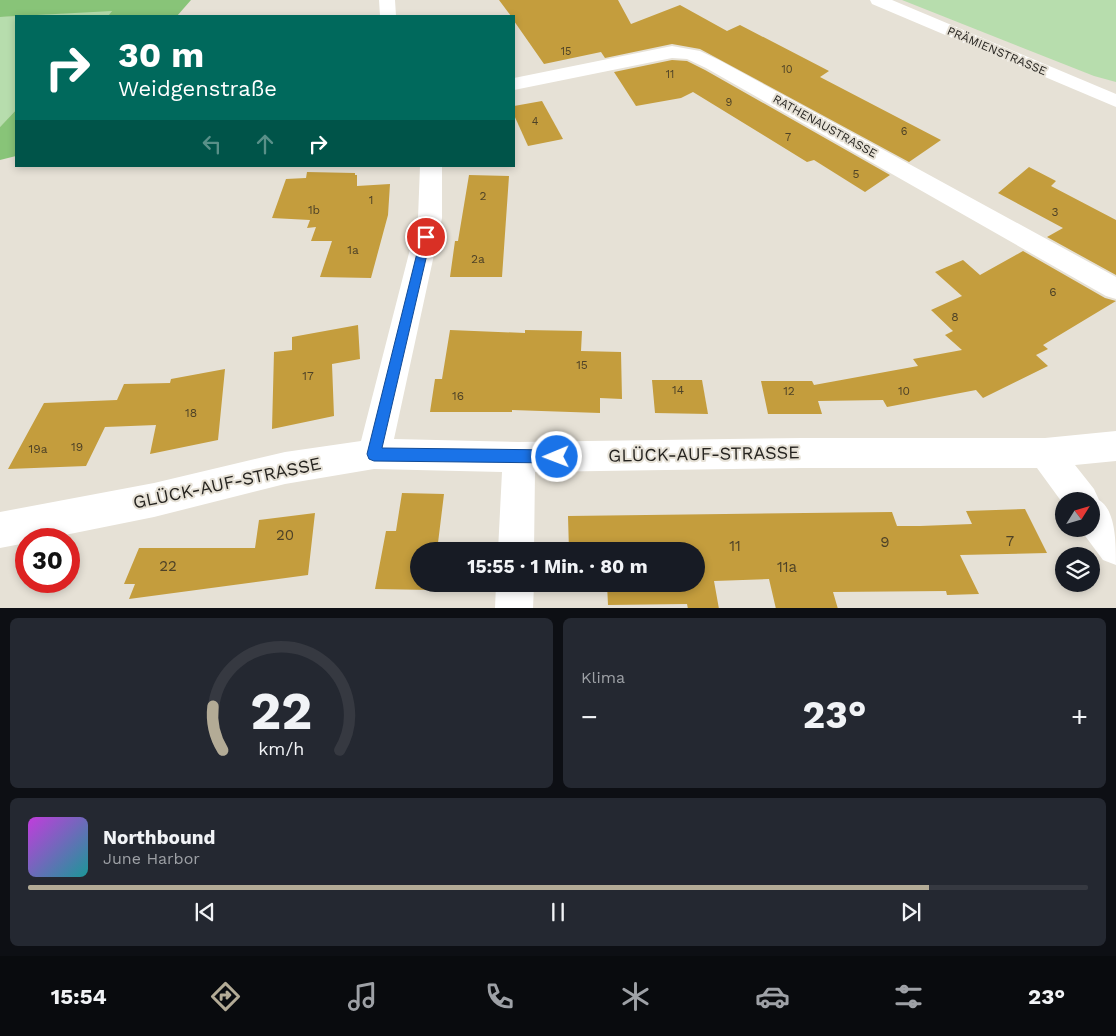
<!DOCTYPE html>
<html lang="de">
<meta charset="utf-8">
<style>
:root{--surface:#171b24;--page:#242831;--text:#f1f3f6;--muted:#9ea1a6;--line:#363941;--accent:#b3ab96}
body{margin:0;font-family:"Work Sans",sans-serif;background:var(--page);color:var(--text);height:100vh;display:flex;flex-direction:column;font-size:19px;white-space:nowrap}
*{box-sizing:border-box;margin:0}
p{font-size:16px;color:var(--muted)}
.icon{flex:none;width:28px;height:28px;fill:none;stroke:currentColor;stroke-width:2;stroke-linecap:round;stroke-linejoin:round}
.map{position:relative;height:608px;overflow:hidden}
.panel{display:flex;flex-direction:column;gap:10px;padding:10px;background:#0d0f14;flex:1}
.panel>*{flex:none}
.banner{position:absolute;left:15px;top:15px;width:500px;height:152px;border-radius:0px;box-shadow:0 2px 8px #0003;background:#00695c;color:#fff;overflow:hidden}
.needle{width:32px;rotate:53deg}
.fabs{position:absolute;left:1055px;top:492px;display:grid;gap:10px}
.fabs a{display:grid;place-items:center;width:45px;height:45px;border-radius:50%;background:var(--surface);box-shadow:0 2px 8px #0003;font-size:25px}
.speed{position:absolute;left:15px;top:528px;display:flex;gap:10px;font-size:25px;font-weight:700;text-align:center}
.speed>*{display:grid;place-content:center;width:65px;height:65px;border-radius:50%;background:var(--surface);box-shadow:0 2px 8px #0003;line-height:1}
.speed .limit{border:8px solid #d22;background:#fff;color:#111}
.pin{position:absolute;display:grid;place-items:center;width:42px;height:42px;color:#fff;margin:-21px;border:2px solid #fff;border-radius:50%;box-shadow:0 1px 5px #0007}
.me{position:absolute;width:55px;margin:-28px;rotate:269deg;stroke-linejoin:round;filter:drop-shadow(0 0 4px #0008)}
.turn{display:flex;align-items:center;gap:18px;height:105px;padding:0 20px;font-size:22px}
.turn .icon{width:65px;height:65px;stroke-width:2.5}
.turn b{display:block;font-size:35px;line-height:42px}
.lanes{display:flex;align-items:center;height:48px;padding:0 20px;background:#0003;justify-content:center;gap:25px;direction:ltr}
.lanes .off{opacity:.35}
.big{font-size:38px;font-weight:700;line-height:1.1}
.panel .tile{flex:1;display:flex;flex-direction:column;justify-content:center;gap:8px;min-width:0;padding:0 18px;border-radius:8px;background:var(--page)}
.panel .dial{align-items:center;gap:0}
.dial svg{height:130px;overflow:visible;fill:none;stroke:var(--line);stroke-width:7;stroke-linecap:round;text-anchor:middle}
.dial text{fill:var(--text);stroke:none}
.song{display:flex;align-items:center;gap:15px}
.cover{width:60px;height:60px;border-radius:8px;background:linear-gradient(135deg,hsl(290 70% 55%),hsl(180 70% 35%))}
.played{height:5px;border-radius:2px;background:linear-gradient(90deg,var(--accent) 85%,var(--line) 85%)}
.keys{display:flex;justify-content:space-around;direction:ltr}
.heat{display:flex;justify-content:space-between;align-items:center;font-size:28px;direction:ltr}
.panel .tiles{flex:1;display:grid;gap:10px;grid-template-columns:1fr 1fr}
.tile:last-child{grid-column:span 2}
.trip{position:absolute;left:410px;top:542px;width:295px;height:50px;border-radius:25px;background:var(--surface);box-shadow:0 2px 8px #0003;font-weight:700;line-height:50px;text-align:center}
.tabs{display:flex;height:80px;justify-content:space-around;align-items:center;background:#090b0e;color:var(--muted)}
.tabs .icon{width:35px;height:35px}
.tabs .selected{color:var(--accent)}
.tabs b{font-size:22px;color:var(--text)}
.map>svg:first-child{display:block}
</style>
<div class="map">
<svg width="1116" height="609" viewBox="0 0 1116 609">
<rect width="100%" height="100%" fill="#e6e1d6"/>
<g fill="#b7ddad">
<polygon points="902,0 1116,0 1116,82 1094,76"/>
<polygon points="113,10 108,16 16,16 16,110 0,127 0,17"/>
</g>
<g fill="#88c478">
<polygon points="0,0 191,0 177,16 108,16 112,11 0,17"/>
<polygon points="16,110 16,156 0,160 0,127"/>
</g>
<g fill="#c49d3d">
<polygon points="499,0 618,0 631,24 680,5 727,31 740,25 829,71 820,77 941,140 909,162 700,49 672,44 605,58 601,52 544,64 514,21 514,16 511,16"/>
<polygon points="672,60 687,61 705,70 890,175 865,192 814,160 807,162 693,92 681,98 636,106 614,72"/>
<polygon points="542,101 563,139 528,146 514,115 514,106"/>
<polygon points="1029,167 1056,181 1051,186 1116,220 1116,275 1047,237 1063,228 998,193"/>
<polygon points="307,172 355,173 355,175 357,175 357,186 390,184 388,215 371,278 320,277 332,241 311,241 316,227 307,228 310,220 272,218 286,179 306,178"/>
<polygon points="469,175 509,176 502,277 450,277 455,241 458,241"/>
<polygon points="1023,251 1105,298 1116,301 1043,345 1048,349 1036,355 1048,366 983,398 976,390 887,407 883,400 818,401 822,414 768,414 761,381 812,381 814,385 918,366 913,359 962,350 945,335 953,331 931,310 962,296 935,272 963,260 980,275"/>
<polygon points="358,325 360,359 332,364 334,416 272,429 274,352 292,350 292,337"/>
<polygon points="450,330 525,333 525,330 582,331 581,351 621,352 622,399 600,398 600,413 512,410 512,412 430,412 435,379 442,379"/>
<polygon points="225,369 218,440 150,454 156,425 105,427 86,466 8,469 44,403 117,400 124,384 170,383 171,379"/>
<polygon points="652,380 702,380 708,414 655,413"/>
<polygon points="402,493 444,494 437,551 419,551 419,584 433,584 432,590 375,589 386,531 396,531"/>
<polygon points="1025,509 1047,553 960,555 979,594 947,595 946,591 833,592 838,609 776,609 769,579 714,581 719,609 688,609 687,604 608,605 607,584 696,584 696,551 569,551 568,516 892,512 897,526 920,526 972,524 966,511"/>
<polygon points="315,513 308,575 129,599 135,584 124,584 139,548 255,548 259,520"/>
</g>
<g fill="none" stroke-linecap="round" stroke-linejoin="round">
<g fill="#fff" fill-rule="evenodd">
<polygon points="379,0 395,0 396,16 380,16"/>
<polygon points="672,46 700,51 719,60 1116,277 1116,299 1106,296 706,68 687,59 672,58 514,90 514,78"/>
<path d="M420 166H442V218L394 439 519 442 802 438H1045L1116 431V461L1075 465 1094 489 1099 500C1116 510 1116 544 1116 565L1103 560 1080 529H1091V501H1064V505L1037 468H802L535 472 534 551H498L502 472 374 469 285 484 154 517 45 539H26V543L0 548V512L154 483 285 452 361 441 418 218Z"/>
<polygon points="496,584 534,584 533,609 495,609"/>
</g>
<polygon fill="#fff" fill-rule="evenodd" points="870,0 892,0 1116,94 1116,107 872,4"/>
</g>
<polygon fill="#1a73e8" stroke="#114b97" points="426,233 431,237 382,448 557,450 562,452 564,457 562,461 557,463 374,461 369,459 367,454 421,237"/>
<g text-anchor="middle" stroke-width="4" stroke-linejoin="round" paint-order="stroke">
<g font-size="11" fill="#4e4227">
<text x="566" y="55">15</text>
<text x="787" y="73">10</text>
<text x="670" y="78">11</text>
<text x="729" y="106">9</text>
<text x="535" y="125">4</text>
<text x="904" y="135">6</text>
<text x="788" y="141">7</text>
</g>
<g font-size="12" fill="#262420" stroke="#e6e1d6">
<text transform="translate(997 51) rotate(23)" y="4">PRÄMIENSTRASSE</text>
<text transform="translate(825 126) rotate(29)" y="4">RATHENAUSTRASSE</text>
</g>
<g font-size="12" fill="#4e4227">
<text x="856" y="178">5</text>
<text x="483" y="200">2</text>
<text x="371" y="204">1</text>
<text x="314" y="214">1b</text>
<text x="1055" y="216">3</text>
<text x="353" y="254">1a</text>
<text x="478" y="263">2a</text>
<text x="1053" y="296">6</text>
<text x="955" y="321">8</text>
<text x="582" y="369">15</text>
<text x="308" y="380">17</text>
<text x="678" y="394">14</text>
<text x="789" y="395">12</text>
<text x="904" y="395">10</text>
<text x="458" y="400">16</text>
<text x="191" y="417">18</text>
<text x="77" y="451">19</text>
<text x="38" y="453">19a</text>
</g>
<g font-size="15" fill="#4e4227">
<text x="285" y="540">20</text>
<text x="1010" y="546">7</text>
<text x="885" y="547">9</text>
<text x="735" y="551">11</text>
<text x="168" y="571">22</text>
<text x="787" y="572">11a</text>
</g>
<g font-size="18" fill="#262420" stroke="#e6e1d6">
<text transform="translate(704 454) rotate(-1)" y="6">GLÜCK-AUF-STRASSE</text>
<text transform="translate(227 483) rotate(-12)" y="6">GLÜCK-AUF-STRASSE</text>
</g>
</g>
</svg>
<div class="fabs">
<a><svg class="needle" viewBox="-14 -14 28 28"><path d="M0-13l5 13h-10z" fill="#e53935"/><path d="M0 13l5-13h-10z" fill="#9ea1a6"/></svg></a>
<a><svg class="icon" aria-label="layers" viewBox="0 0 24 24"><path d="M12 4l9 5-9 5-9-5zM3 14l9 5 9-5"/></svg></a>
</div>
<div class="speed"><div class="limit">30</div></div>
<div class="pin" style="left:426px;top:237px;background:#d93025"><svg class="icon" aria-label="arrive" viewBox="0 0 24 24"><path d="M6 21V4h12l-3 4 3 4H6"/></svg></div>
<svg class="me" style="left:557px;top:457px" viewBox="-20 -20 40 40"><circle r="17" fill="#1a73e8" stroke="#fff" stroke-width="3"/><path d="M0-11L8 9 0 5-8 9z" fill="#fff"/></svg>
<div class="trip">15:55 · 1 Min. · 80 m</div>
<div class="banner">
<div class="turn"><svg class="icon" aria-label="right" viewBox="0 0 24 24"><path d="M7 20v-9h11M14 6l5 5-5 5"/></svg><div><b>30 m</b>Weidgenstraße</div></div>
<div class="lanes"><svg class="icon off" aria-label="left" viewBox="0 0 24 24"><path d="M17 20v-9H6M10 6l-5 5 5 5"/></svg><svg class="icon off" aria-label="ahead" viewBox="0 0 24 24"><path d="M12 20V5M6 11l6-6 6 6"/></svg><svg class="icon" aria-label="right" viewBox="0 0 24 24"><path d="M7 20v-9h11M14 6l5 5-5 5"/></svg></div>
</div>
</div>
<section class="panel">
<div class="tiles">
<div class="tile dial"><svg viewBox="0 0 100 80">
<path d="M14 69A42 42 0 1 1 86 69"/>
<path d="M14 69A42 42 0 0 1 8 42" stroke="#b3ab96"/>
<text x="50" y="56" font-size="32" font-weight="700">22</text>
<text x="50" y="72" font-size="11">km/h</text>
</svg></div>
<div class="tile"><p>Klima</p>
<div class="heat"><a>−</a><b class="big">23°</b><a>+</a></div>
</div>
<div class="tile">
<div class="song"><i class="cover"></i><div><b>Northbound</b><p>June Harbor</p></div></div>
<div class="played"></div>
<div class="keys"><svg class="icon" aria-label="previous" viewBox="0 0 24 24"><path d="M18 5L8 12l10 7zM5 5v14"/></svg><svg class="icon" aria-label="pause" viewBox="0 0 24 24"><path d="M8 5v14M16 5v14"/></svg><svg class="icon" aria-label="next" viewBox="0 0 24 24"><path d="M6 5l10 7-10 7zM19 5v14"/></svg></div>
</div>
</div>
</section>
<nav class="tabs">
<b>15:54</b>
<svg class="icon selected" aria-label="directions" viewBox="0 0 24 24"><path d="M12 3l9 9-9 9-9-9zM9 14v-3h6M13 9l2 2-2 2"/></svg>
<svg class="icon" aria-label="music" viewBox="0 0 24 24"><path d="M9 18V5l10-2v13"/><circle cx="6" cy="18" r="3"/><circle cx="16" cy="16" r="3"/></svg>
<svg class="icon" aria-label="phone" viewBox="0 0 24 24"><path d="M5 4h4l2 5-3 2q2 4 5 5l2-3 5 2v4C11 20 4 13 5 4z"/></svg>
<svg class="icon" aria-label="climate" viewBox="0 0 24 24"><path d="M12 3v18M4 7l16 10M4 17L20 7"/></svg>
<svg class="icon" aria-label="car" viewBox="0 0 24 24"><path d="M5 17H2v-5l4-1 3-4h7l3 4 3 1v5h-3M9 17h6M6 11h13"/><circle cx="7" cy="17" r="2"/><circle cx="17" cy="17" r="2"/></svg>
<svg class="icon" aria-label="filters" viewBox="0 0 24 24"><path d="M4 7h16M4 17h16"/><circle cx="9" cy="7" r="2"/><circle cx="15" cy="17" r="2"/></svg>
<b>23°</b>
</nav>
